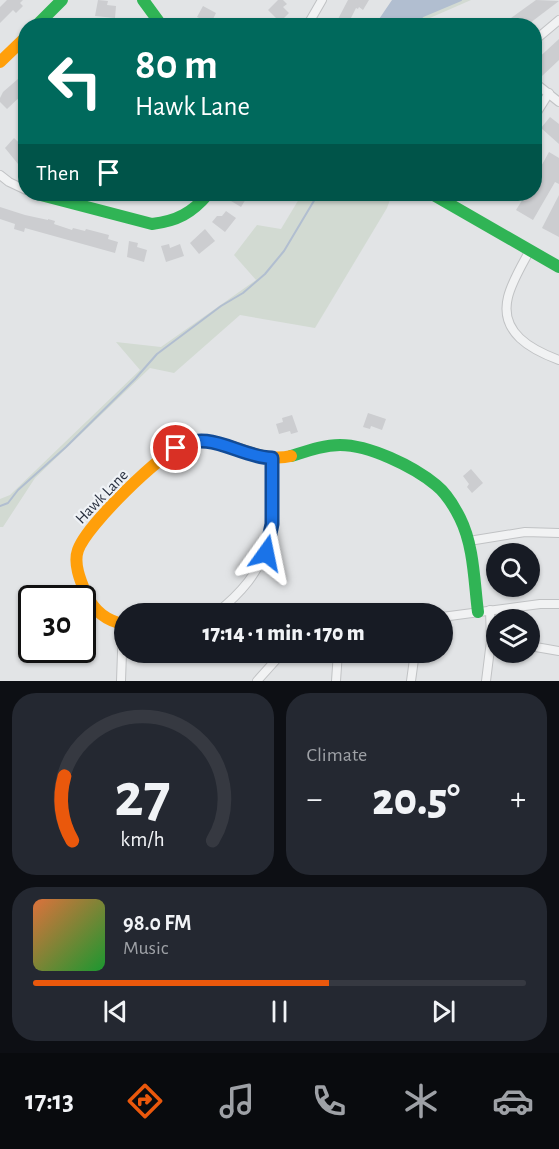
<!DOCTYPE html>
<meta charset="utf-8">
<style>
:root{--surface:#171b24;--page:#242831;--text:#f1f3f6;--muted:#9ea1a6;--line:#363941;--accent:#ea580c}
body{margin:0;font-family:"Alegreya Sans",sans-serif;background:var(--page);color:var(--text);height:100vh;display:flex;flex-direction:column;font-size:22px;white-space:nowrap}
*{box-sizing:border-box;margin:0}
p{font-size:20px;color:var(--muted)}
.icon{flex:none;width:33px;height:33px;fill:none;stroke:currentColor;stroke-width:2;stroke-linecap:round;stroke-linejoin:round}
.map{position:relative;height:681px;overflow:hidden}
.details{display:flex;flex-direction:column;gap:12px;padding:12px;background:#0d0f14;flex:1}
.details>*{flex:none}
.guide{position:absolute;left:18px;top:18px;width:524px;height:183px;border-radius:24px;box-shadow:0 2px 4px #0004;background:#00695c;color:#fff;overflow:hidden}
.fabs{position:absolute;left:486px;top:543px;display:grid;gap:12px}
.fabs a{display:grid;place-items:center;width:54px;height:54px;border-radius:50%;background:var(--surface);box-shadow:0 2px 4px #0004;font-size:30px}
.speed{position:absolute;left:18px;top:585px;display:flex;gap:12px;font-size:30px;font-weight:700;text-align:center}
.speed>*{display:grid;place-content:center;width:78px;height:78px;border-radius:50%;background:var(--surface);box-shadow:0 2px 4px #0004;line-height:1}
.speed .limit{border:3px solid #111;border-radius:9px;background:#fff;color:#111}
.pin{position:absolute;display:grid;place-items:center;width:51px;height:51px;color:#fff;margin:-26px;border:3px solid #fff;border-radius:50%;box-shadow:0 2px 6px #0007}
.me{position:absolute;width:66px;margin:-33px;rotate:12deg;stroke-linejoin:round;filter:drop-shadow(0 0 4px #0008)}
.turn{display:flex;align-items:center;gap:21px;height:126px;padding:0 18px;font-size:27px}
.turn .icon{width:78px;height:78px;stroke-width:2.5}
.turn b{display:block;font-size:42px;line-height:51px}
.then{display:flex;align-items:center;height:57px;padding:0 18px;background:#0003;gap:12px;font-size:22px}
.big{font-size:45px;font-weight:800;line-height:1.1}
.details .card{flex:1;display:flex;flex-direction:column;justify-content:center;gap:9px;min-width:0;padding:0 21px;border-radius:24px;background:var(--page)}
.details .dial{align-items:center;gap:0}
.dial svg{height:156px;overflow:visible;fill:none;stroke:var(--line);stroke-width:7;stroke-linecap:round;text-anchor:middle}
.dial text{fill:var(--text);stroke:none}
.song{display:flex;align-items:center;gap:18px}
.cover{width:72px;height:72px;border-radius:9px;background:linear-gradient(135deg,hsl(20 70% 55%),hsl(130 70% 35%))}
.played{height:6px;border-radius:3px;background:linear-gradient(90deg,var(--accent) 60%,var(--line) 60%)}
.keys{display:flex;justify-content:space-around;direction:ltr}
.heat{display:flex;justify-content:space-between;align-items:center;font-size:33px;direction:ltr}
.details .tiles{flex:1;display:grid;gap:12px;grid-template-columns:1fr 1fr}
.card:last-child{grid-column:span 2}
.trip{position:absolute;left:114px;top:603px;width:339px;height:60px;border-radius:30px;background:var(--surface);box-shadow:0 2px 4px #0004;font-weight:800;line-height:60px;text-align:center}
.dock{display:flex;height:96px;justify-content:space-around;align-items:center;background:#090b0e;color:var(--muted)}
.dock .icon{width:42px;height:42px}
.dock .on{color:var(--accent)}
.dock b{font-size:27px;color:var(--text)}
.map>svg:first-child{display:block}
</style>
<div class="map">
<svg width="559" height="681" viewBox="0 0 559 681">
<rect width="100%" height="100%" fill="#e2e4e6"/>
<g fill="#d2dad2">
<polygon points="461,0 471,0 423,21 421,25 413,26 423,16"/>
<polygon points="302,194 392,194 387,208 315,328 240,315 174,373 150,368 35,478 3,527 0,527 0,499 10,495 140,370 116,342 161,347 256,280 234,255 257,225 281,229"/>
</g>
<polygon fill="#b1bed0" points="392,0 461,0 423,16 412,25 375,25"/>
<g fill="none" stroke-linecap="round" stroke-linejoin="round">
<g stroke="#b1bed0" stroke-width="2">
<polyline points="412,26 423,16 461,0"/>
<polyline points="0,506 8,503 18,490 66,447 135,379 157,354 221,306 243,293 265,274 284,251 318,194"/>
</g>
</g>
<g fill="#cccdd0">
<polygon points="7,0 23,0 20,3 23,6 16,13 13,10 0,23 0,7"/>
<polygon points="98,0 108,1 107,5 116,6 115,18 95,16"/>
<polygon points="278,0 283,0 287,4 283,7 289,13 280,22 268,10"/>
<polygon points="348,0 369,0 363,10 359,7 358,9 356,8 347,26 340,26 342,21 338,19"/>
<polygon points="536,0 559,1 526,26 517,26 511,18"/>
<polygon points="203,6 216,13 213,19 225,26 202,26 205,21 197,17"/>
<polygon points="559,39 559,60 542,76 534,67 534,62"/>
<polygon points="26,72 26,91 7,109 0,102 0,98 3,92"/>
<polygon points="550,117 559,124 559,144 541,128"/>
<polygon points="14,138 26,149 26,155 18,164 5,148"/>
<polygon points="549,152 559,158 559,184 555,182 533,220 516,210 526,194 534,194 534,179"/>
<polygon points="142,194 169,194 168,201 148,201 149,198 142,197"/>
<polygon points="235,194 249,194 241,207 231,201"/>
<polygon points="559,195 559,237 542,228"/>
<polygon points="0,207 25,215 48,220 48,219 55,221 54,224 72,230 73,228 85,231 86,229 109,235 108,239 118,242 115,253 25,228 24,232 14,229 15,224 0,219"/>
<polygon points="226,211 236,218 225,232 212,222 217,216 222,216"/>
<polygon points="205,229 215,241 199,254 190,243"/>
<polygon points="129,241 138,243 137,247 147,250 144,262 127,257"/>
<polygon points="169,244 170,248 180,244 184,256 166,262 161,246"/>
<polygon points="368,413 386,419 382,430 371,426 370,429 363,427"/>
<polygon points="292,415 298,432 291,434 290,431 279,434 276,424 283,422 282,418"/>
<polygon points="471,469 483,483 472,493 467,487 469,484 463,476"/>
</g>
<g fill="none" stroke-linecap="round" stroke-linejoin="round">
<g stroke="#c0c2c4" stroke-width="10">
<g id="street">
<polyline points="307,26 322,0"/>
<polyline points="534,41 559,20"/>
<polyline points="534,82 559,102"/>
<polyline points="534,117 549,93"/>
<polyline points="0,175 9,182 26,190"/>
<polyline points="499,194 507,194"/>
<path d="M530 250C522 265 512 281 508 297 499 333 532 350 559 360"/>
<polyline points="469,541 525,532 559,533"/>
<path d="M215 614C277 565 272 530 272 458"/>
<polyline points="442,617 540,604 559,604"/>
<polyline points="530,646 559,651"/>
<polyline points="121,681 123,624"/>
<polyline points="257,681 283,652"/>
<polyline points="336,681 338,652"/>
<polyline points="411,681 415,652"/>
<polyline points="486,681 491,641 490,610"/>
</g>
</g>
<use href="#street" stroke="#f1f2f3" stroke-width="8"/>
<g stroke="#30b455" stroke-width="12">
<polyline points="143,0 162,26"/>
<polyline points="36,26 62,0"/>
<path d="M37 194 152 224C177 221 192 213 208 194"/>
<polyline points="432,194 559,267"/>
<path d="M291 456C307 451 323 445 340 445 369 445 413 466 436 485 446 493 454 506 460 518 474 546 474 581 478 612"/>
</g>
<g stroke="#ff9f0a" stroke-width="12">
<polyline points="0,62 26,37"/>
<path d="M124 624C106 621 94 611 86 594 81 582 73 564 78 550 87 525 159 455 184 444 217 429 252 465 291 456"/>
</g>
</g>
<g fill="none" stroke-linecap="round" stroke-linejoin="round">
<g stroke="#114b97" stroke-width="15">
<path id="route" d="M176 448C210 428 238 457 272 458V524L266 553"/>
</g>
<use href="#route" stroke="#1a73e8" stroke-width="10"/>
</g>
<g text-anchor="middle" stroke-width="4.5" stroke-linejoin="round" paint-order="stroke">
<g font-size="16" fill="#29303f" stroke="#eff2f6">
<text transform="translate(101 496) rotate(-46)" y="6">Hawk Lane</text>
</g>
</g>
</svg>
<div class="fabs">
<a><svg class="icon" aria-label="search" viewBox="0 0 24 24"><circle cx="10" cy="10" r="6"/><path d="M15 15l6 6"/></svg></a>
<a><svg class="icon" aria-label="layers" viewBox="0 0 24 24"><path d="M12 4l9 5-9 5-9-5zM3 14l9 5 9-5"/></svg></a>
</div>
<div class="speed"><div class="limit">30</div></div>
<div class="pin" style="left:176px;top:448px;background:#d93025"><svg class="icon" aria-label="arrive" viewBox="0 0 24 24"><path d="M6 21V4h12l-3 4 3 4H6"/></svg></div>
<svg class="me" style="left:266px;top:553px" viewBox="-20 -20 40 40"><path d="M0-17L14 15 0 8-14 15z" fill="#1a73e8" stroke="#fff" stroke-width="4"/></svg>
<div class="trip">17:14 · 1 min · 170 m</div>
<div class="guide">
<div class="turn"><svg class="icon" aria-label="left" viewBox="0 0 24 24"><path d="M17 20v-9H6M10 6l-5 5 5 5"/></svg><div><b>80 m</b>Hawk Lane</div></div>
<div class="then">Then<svg class="icon" aria-label="arrive" viewBox="0 0 24 24"><path d="M6 21V4h12l-3 4 3 4H6"/></svg></div>
</div>
</div>
<section class="details">
<div class="tiles">
<div class="card dial"><svg viewBox="0 0 100 80">
<path d="M14 69A42 42 0 1 1 86 69"/>
<path d="M14 69A42 42 0 0 1 10 36" stroke="#ea580c"/>
<text x="50" y="56" font-size="32" font-weight="700">27</text>
<text x="50" y="72" font-size="11">km/h</text>
</svg></div>
<div class="card"><p>Climate</p>
<div class="heat"><a>−</a><b class="big">20.5°</b><a>+</a></div>
</div>
<div class="card">
<div class="song"><i class="cover"></i><div><b>98.0 FM</b><p>Music</p></div></div>
<div class="played"></div>
<div class="keys"><svg class="icon" aria-label="previous" viewBox="0 0 24 24"><path d="M18 5L8 12l10 7zM5 5v14"/></svg><svg class="icon" aria-label="pause" viewBox="0 0 24 24"><path d="M8 5v14M16 5v14"/></svg><svg class="icon" aria-label="next" viewBox="0 0 24 24"><path d="M6 5l10 7-10 7zM19 5v14"/></svg></div>
</div>
</div>
</section>
<nav class="dock">
<b>17:13</b>
<svg class="icon on" aria-label="directions" viewBox="0 0 24 24"><path d="M12 3l9 9-9 9-9-9zM9 14v-3h6M13 9l2 2-2 2"/></svg>
<svg class="icon" aria-label="music" viewBox="0 0 24 24"><path d="M9 18V5l10-2v13"/><circle cx="6" cy="18" r="3"/><circle cx="16" cy="16" r="3"/></svg>
<svg class="icon" aria-label="phone" viewBox="0 0 24 24"><path d="M5 4h4l2 5-3 2q2 4 5 5l2-3 5 2v4C11 20 4 13 5 4z"/></svg>
<svg class="icon" aria-label="climate" viewBox="0 0 24 24"><path d="M12 3v18M4 7l16 10M4 17L20 7"/></svg>
<svg class="icon" aria-label="car" viewBox="0 0 24 24"><path d="M5 17H2v-5l4-1 3-4h7l3 4 3 1v5h-3M9 17h6M6 11h13"/><circle cx="7" cy="17" r="2"/><circle cx="17" cy="17" r="2"/></svg>
</nav>
